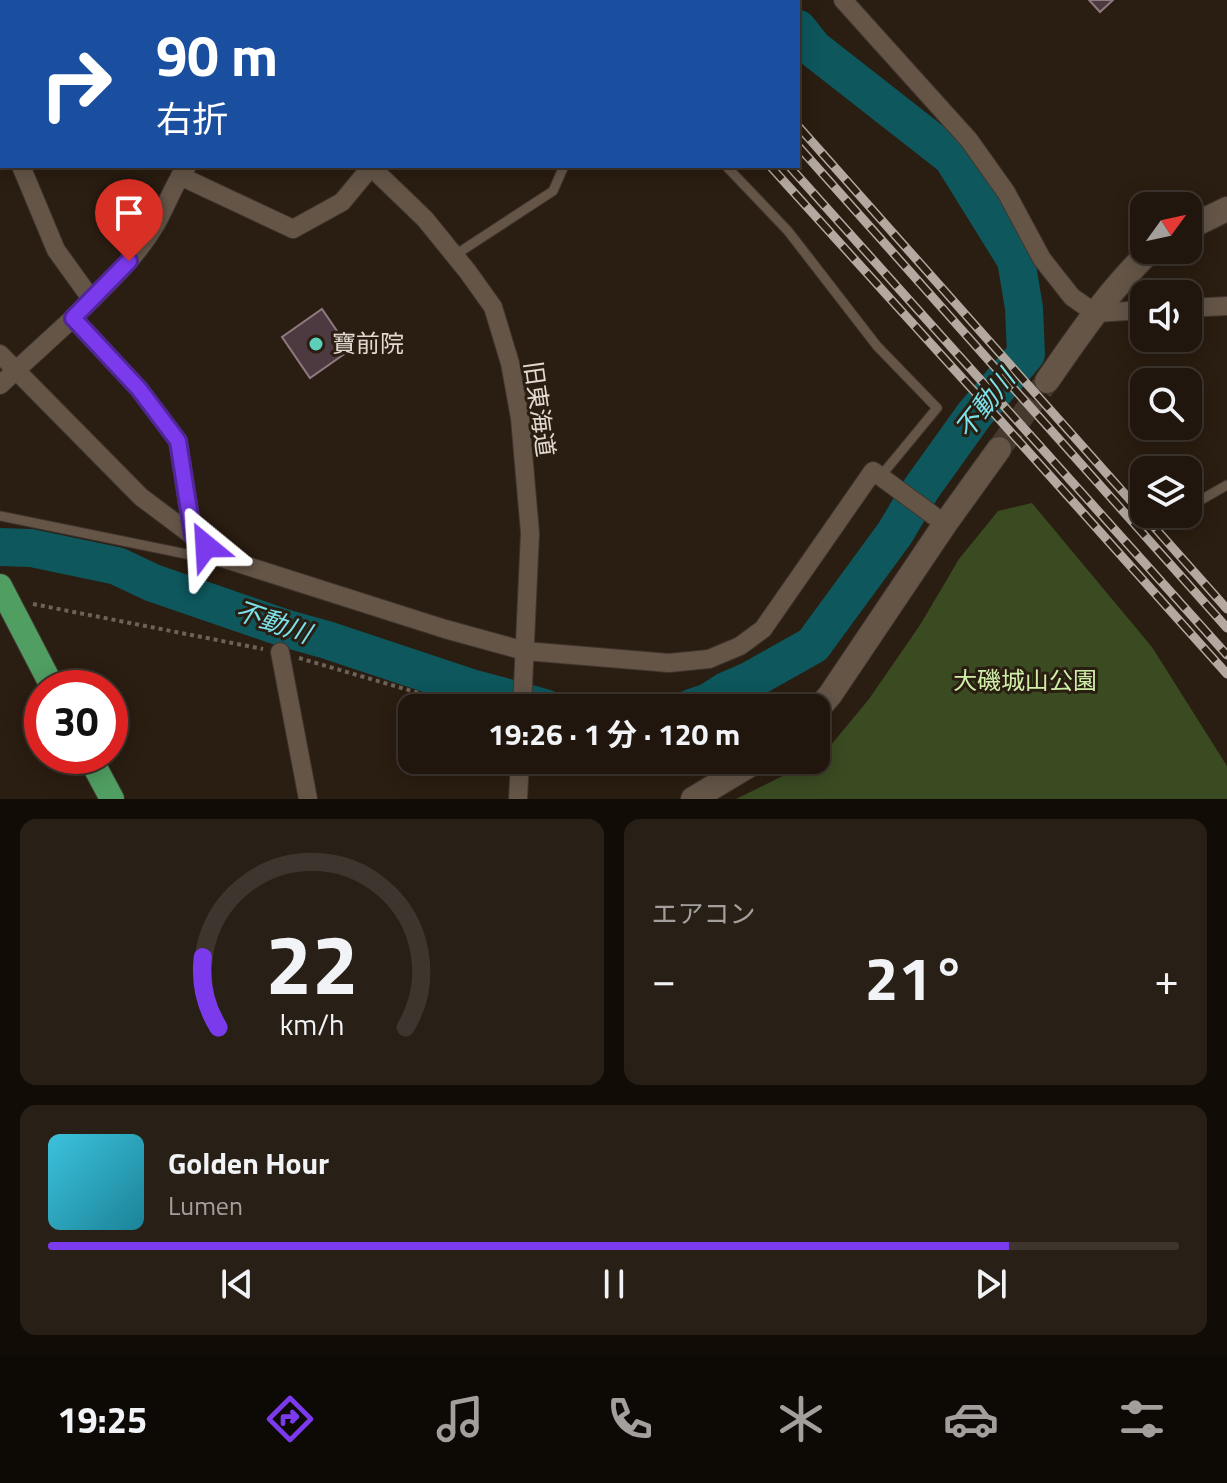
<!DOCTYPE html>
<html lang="ja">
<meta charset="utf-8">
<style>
:root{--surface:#20160d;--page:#281f16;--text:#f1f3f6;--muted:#a29f9d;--line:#3d352e;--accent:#7c3aed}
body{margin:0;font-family:"Titillium Web","Noto Sans JP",sans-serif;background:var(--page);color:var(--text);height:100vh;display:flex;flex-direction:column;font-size:30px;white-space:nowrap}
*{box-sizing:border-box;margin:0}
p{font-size:26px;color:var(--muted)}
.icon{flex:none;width:44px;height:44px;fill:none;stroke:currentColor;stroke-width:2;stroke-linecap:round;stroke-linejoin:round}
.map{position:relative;height:799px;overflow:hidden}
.drawer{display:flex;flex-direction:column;gap:20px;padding:20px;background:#120c07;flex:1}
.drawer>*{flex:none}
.guide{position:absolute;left:0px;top:0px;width:800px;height:168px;box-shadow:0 4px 20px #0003,0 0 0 2px var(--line);background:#1a4fa0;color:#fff;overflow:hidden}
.needle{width:52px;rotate:57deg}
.buttons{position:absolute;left:1130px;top:192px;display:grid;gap:16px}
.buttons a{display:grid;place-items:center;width:72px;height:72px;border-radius:16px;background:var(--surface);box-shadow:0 4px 20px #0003,0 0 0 2px var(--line);font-size:40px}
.speed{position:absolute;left:24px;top:670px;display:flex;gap:16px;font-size:40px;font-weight:700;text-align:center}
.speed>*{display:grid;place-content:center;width:104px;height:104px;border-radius:50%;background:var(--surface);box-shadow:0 4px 20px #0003,0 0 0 2px var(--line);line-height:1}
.speed .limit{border:12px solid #d22;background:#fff;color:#111}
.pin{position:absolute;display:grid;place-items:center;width:68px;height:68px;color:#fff;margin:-82px -34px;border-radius:50% 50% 50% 0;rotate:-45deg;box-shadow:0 0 8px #0007}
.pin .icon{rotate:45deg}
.me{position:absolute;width:88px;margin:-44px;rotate:333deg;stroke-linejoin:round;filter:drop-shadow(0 0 6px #0008)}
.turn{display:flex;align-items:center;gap:28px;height:168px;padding:0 24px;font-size:36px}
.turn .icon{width:104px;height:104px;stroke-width:2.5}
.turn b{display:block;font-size:56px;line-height:68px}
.big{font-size:60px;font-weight:700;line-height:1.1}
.drawer .tile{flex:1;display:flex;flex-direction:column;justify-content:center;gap:12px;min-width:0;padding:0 28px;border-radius:16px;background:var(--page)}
.drawer .dial{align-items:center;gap:0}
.dial svg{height:208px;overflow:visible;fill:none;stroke:var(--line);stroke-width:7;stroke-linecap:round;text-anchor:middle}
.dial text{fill:var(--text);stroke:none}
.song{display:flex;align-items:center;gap:24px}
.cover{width:96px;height:96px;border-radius:12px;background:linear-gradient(135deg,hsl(190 70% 55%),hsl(190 70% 35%))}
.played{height:8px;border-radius:4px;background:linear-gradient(90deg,var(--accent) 85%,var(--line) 85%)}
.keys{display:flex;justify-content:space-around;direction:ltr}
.heat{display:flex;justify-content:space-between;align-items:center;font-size:44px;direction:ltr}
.drawer .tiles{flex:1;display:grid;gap:20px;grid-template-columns:1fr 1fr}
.tile:last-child{grid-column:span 2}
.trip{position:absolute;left:398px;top:694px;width:432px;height:80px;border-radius:16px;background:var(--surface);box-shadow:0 4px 20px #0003,0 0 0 2px var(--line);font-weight:700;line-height:80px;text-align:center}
.tabs{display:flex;height:128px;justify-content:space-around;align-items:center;background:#0d0905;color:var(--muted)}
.tabs .icon{width:56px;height:56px}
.tabs .on{color:var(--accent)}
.tabs b{font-size:36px;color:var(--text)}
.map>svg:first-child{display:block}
</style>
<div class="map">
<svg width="1227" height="799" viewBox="0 0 1227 799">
<rect width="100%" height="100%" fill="#2a1d11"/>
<polygon fill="#3a4b22" points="1032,503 1152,647 1227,766 1227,799 736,799 821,757 869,699 920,625 959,559 998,511"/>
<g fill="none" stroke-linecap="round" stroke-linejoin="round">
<g stroke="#0d575d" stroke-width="38">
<polyline points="775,0 776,2"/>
<polyline points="0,547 31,548 117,566 153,583 284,628 327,640 471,688 545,708"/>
<polyline points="691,708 709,702 726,691 749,681 813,645 895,533 921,489 974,415 1026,354 1024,308 1016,260 952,157 814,49 798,29"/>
</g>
</g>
<g fill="#4d3a41" stroke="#8f7980" stroke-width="2">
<polygon points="1089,0 1113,0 1100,12"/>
<polygon points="322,309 350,350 310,378 282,337"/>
</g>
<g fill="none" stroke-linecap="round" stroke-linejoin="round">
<polyline stroke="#46392e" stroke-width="24" stroke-dasharray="24 12" stroke-linecap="butt" points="999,449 1047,381"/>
<g stroke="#40352f" stroke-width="11">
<g id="lane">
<polyline points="410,2 412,0"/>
<polyline points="726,166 788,231 877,346 937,408 880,477"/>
<polyline points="455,255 553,191 564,166"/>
<polyline points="1192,505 1227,485"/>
<polyline points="0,516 196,556 213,557"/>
</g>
</g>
<g stroke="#40352f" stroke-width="20">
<g id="street">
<polyline points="192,0 195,2"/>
<polyline points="843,0 969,140 1006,192 1042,259 1072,297 1095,313 1144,310"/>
<polyline points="0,111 2,116"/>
<polyline points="21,166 56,250 92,300"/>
<polyline points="370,166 425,219 468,272 493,307 510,363 520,418 530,533 522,708"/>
<polyline points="180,176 293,229 342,202 371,167"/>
<polyline points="1188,308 1227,306"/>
<path d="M73 318C102 289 135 260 156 224 167 205 173 185 186 168"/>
<polyline points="0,354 141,497 193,536"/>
<polyline points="0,385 73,318 139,389 178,441 193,536 219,557 445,629 525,651 669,663 709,659 740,646 763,629 873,471 945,524"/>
<polyline points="280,652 308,799"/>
<polyline points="518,799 520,760"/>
</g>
</g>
<g stroke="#40352f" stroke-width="26">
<g id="secondary">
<polyline points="1188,228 1227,209"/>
<path d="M1047 381C1079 335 1110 289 1151 250"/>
<polyline points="816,711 830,695 945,524 999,449"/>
<polyline points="693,799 758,760"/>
</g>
</g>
<g stroke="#40352f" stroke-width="26">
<g id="highway">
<polyline points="0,586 53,688"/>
<polyline points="89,756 112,799"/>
</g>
</g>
<g stroke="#6d6257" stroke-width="4" stroke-dasharray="4 4" stroke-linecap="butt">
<polyline points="33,604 263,649"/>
<polyline points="299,658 470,708"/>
</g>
<use href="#lane" stroke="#645547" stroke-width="9"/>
<use href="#street" stroke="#645547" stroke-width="18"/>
<use href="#secondary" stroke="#645547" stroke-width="24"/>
<use href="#highway" stroke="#509e62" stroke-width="24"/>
<g stroke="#b3a9a0" stroke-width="9">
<g id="rail">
<polyline points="624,0 625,2"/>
<polyline points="642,0 643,2"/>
<polyline points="669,0 671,2"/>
<polyline points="687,0 689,2"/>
<polyline points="798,126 1227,609"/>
<polyline points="798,146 1227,628"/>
<polyline points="770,166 1000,420 1227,674"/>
<polyline points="789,166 1227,655"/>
</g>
</g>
<use href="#rail" stroke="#2a1d11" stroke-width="6" stroke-dasharray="18" stroke-linecap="butt"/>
</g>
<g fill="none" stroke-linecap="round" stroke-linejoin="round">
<g stroke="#51269a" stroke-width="20">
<polyline id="route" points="129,261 73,318 139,389 178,441 193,536 206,546"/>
</g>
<use href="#route" stroke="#7c3aed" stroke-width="14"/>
</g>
<circle fill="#5dceb9" stroke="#2a1d11" stroke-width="3" cx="316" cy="344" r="8"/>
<g text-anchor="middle" stroke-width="6" stroke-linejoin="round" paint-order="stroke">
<g font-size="24" fill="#e2d9d1" stroke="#2a1d11" text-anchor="start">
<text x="332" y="352">寶前院</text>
</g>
<g font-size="24" fill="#e2d9d1" stroke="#2a1d11">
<text transform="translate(539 409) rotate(82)" y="8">旧東海道</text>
</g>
<g font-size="24" fill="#cfefa9" stroke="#2a1d11">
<text x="1025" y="689">大磯城山公園</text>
</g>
<g font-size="26" font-style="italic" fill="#7be2eb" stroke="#2a1d11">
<text transform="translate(985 404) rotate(-52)" y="9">不動川</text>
<text transform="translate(273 622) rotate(19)" y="9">不動川</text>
</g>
</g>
</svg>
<div class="buttons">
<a><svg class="needle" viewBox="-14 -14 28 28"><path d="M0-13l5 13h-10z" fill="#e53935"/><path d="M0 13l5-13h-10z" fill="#a29f9d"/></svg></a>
<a><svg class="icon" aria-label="sound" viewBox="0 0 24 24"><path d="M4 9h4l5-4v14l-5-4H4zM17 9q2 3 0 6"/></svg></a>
<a><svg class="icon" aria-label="search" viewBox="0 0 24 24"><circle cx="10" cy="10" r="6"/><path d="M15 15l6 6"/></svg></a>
<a><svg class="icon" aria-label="layers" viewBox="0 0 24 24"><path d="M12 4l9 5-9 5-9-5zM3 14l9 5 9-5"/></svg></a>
</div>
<div class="speed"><div class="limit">30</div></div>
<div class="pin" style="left:129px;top:261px;background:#d93025"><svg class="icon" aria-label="arrive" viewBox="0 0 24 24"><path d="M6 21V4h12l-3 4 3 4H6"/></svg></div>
<svg class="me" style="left:206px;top:546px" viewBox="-20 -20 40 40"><path d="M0-17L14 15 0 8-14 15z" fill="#7c3aed" stroke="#fff" stroke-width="4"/></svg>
<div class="trip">19:26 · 1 分 · 120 m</div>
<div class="guide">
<div class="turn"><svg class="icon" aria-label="right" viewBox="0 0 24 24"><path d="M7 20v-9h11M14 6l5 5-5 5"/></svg><div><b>90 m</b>右折</div></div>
</div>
</div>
<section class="drawer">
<div class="tiles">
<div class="tile dial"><svg viewBox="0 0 100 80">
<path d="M14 69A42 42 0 1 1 86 69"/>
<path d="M14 69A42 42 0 0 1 8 42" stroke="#7c3aed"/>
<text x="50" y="56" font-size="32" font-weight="700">22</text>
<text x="50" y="72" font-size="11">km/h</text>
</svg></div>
<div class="tile"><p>エアコン</p>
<div class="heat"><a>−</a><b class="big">21°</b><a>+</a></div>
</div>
<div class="tile">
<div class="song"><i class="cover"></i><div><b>Golden Hour</b><p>Lumen</p></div></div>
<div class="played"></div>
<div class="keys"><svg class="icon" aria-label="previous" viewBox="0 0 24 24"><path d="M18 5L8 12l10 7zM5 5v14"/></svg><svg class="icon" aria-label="pause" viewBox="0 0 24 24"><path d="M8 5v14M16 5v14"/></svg><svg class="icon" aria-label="next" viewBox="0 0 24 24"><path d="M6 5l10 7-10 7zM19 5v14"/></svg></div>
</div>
</div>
</section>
<nav class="tabs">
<b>19:25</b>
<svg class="icon on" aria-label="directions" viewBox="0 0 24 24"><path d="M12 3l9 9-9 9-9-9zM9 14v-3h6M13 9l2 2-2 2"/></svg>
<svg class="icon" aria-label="music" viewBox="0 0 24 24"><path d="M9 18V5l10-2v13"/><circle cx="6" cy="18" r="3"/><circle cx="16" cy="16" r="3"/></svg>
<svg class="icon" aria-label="phone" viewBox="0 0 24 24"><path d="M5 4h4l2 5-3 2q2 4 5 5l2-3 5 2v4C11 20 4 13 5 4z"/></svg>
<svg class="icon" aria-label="climate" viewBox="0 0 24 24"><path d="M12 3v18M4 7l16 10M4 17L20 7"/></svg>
<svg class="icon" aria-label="car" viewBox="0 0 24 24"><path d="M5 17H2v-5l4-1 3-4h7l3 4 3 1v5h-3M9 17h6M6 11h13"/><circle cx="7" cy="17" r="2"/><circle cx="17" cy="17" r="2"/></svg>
<svg class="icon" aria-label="filters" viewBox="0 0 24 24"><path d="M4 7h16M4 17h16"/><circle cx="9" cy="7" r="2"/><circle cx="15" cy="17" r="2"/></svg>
</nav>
